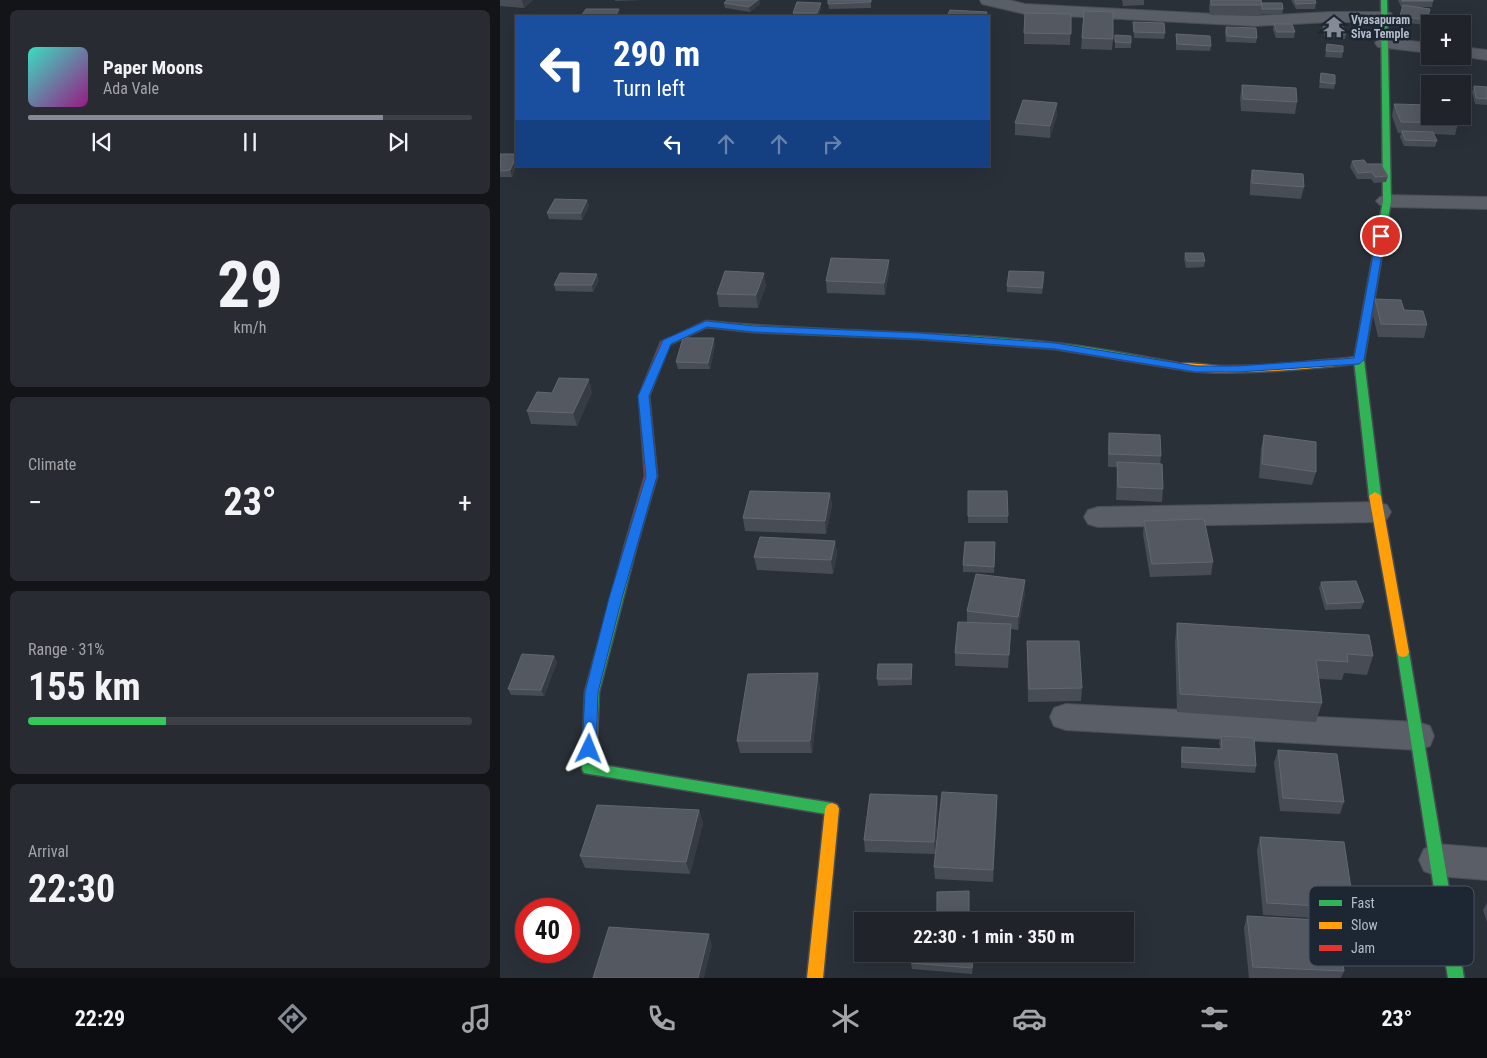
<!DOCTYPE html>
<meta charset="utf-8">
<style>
:root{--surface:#20242a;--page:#282c32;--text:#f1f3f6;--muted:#a2a4a8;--line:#3d4147;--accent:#848b96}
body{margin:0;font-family:"Roboto Condensed",sans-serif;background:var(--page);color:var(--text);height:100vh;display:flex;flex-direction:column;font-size:19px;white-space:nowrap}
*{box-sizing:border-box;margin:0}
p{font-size:16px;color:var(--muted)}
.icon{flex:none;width:28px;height:28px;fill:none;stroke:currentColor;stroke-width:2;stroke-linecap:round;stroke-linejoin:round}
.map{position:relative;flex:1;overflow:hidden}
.panel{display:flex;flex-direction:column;gap:10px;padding:10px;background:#121417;width:500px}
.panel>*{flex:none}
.banner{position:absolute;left:15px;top:15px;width:475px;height:152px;border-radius:0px;box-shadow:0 5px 20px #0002,0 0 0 1px var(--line);background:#1a4fa0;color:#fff;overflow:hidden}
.fabs{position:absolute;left:921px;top:15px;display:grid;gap:10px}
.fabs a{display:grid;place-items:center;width:50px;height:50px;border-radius:0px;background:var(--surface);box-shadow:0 5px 20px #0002,0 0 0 1px var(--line);font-size:25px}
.speed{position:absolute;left:15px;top:898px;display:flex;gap:10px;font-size:25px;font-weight:700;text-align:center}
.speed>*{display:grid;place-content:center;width:65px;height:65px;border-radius:50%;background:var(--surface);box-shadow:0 5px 20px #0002,0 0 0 1px var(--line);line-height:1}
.speed .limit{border:8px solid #d22;background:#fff;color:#111}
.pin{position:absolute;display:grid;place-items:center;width:42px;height:42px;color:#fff;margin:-21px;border:2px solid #fff;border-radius:50%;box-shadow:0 1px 5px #0007}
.me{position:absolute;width:55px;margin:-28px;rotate:2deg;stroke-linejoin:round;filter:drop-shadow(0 0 4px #0008)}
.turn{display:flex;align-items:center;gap:18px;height:105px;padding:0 15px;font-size:22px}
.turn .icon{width:65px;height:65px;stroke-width:2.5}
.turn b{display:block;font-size:35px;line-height:42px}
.lanes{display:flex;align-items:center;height:48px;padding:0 15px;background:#0003;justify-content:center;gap:25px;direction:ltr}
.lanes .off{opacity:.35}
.big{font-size:38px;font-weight:700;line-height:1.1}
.panel .tile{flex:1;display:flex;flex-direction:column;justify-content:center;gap:8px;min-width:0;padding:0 18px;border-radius:8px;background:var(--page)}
.panel .dial{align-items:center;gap:0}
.dial b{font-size:65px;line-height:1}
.song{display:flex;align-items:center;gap:15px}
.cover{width:60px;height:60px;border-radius:8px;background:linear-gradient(135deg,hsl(170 70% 55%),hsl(310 70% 35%))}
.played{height:5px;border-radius:2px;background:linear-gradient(90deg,var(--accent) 80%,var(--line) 80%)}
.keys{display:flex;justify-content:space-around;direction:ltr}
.heat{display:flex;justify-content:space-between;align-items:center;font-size:28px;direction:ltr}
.charge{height:8px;border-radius:4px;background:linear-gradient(90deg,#34c759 31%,var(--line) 0)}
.trip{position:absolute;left:354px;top:912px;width:280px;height:50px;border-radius:0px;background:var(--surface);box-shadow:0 5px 20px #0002,0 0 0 1px var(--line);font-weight:700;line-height:50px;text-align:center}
.menu{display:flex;height:80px;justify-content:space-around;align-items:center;background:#0d0e11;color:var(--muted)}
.menu .icon{width:35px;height:35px}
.menu .current{color:var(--accent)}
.menu b{font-size:22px;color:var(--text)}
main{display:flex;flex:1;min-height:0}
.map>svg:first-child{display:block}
</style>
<main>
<section class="panel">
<div class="tile">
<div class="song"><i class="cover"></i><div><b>Paper Moons</b><p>Ada Vale</p></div></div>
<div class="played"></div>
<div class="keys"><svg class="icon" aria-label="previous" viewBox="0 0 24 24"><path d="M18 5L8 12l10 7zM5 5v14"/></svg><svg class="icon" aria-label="pause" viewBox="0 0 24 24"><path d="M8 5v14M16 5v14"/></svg><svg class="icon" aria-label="next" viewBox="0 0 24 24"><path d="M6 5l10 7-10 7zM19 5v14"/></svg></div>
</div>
<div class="tile dial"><b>29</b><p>km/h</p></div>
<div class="tile"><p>Climate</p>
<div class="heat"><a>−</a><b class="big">23°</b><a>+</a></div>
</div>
<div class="tile"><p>Range · 31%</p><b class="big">155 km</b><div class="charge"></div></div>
<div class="tile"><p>Arrival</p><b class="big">22:30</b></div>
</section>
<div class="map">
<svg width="987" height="978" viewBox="0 0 987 978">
<rect width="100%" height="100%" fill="#2a3038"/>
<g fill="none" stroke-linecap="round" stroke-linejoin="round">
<g stroke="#484c55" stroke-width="2">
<g id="street">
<polygon points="480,0 509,0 525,4 754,16 830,12 885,12 891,13 894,17 891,21 885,22 830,22 754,26 525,14 482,4"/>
<polygon points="884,38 930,43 930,53 878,47 875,43 878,39"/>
<polygon points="962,47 987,50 987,60 958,56 962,56"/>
<polygon points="887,195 987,197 987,209 887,207 880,205 876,201 880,197"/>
<polygon points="877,502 887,505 891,512 887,519 877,522 598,527 588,524 584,517 588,510 598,507"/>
<polygon points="566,704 918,722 930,726 934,736 930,746 918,750 566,730 554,726 550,717 554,708"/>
<polygon points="937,844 987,848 987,880 937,876 924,871 919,860 924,849"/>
</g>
</g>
<g stroke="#484c55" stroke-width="3">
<g id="fast">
<polygon points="881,0 887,0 891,201 864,360 881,496 875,500 869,496 854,360 883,201"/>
<path d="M206 321C322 333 439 330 554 343 596 347 637 356 678 363L683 366 678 369 555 349 419 339 253 332 207 327 173 343 169 344 164 341Z"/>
<polygon points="131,541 135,542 137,545 99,692 96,764 332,803 337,805 339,809 337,813 332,815 84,773 82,769 85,692 125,545 127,542"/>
<polygon points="903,647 907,648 909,652 964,978 948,978 897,652 899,648"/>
</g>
</g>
<g stroke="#484c55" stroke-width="3">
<g id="slow">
<path d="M859 357 863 358 864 360 863 362C838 368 687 380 673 366 679 360 711 366 721 366 767 367 813 361 859 357Z"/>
<polygon points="875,492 881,496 909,652 907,656 903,657 899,656 897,652 869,496"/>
<polygon points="332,803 337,805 339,809 323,978 307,978 325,809 327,805"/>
</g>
</g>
<g stroke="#484c55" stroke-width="3">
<polygon id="jam" points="169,338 174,341 170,344 149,396 157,476 137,545 135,548 127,548 125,545 145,476 139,396 161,342"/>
</g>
<use href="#street" fill="#5a5e66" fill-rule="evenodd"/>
<use href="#fast" fill="#30b455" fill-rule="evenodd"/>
<use href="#slow" fill="#ff9f0a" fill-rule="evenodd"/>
<use href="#jam" fill="#e5322d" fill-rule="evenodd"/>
</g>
<g fill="#474c55">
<polygon points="0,0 33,0 24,8 0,6"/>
<polygon points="115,0 142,0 115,1"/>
<polygon points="328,0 371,0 371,8 329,9"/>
<polygon points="622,0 644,0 644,5 623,6"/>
<polygon points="710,0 761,0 762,3 783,9 782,15 761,14 761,16 710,15 709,8"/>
<polygon points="791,0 815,0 816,3 815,9 796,9"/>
<polygon points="898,0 933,0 933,1 932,7 917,7 930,9 926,25 898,22 903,7 901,7"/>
<polygon points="224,3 260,4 250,12 225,8"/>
<polygon points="321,9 318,16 293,16 293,13"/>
<polygon points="584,11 613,39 612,50 581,49"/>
<polygon points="571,14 570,45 524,44 524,33"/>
<polygon points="633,22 665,33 664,39 634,38"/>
<polygon points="774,24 795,32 794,38 776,38 773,30"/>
<polygon points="823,25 846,34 845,39 826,39 822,30"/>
<polygon points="726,27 757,38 756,43 726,42 725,32"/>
<polygon points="676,34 711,46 710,51 676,50"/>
<polygon points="615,35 631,43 631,48 615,48"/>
<polygon points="827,44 843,52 842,58 825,57"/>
<polygon points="821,73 835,84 834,89 819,88"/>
<polygon points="742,85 797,102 795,114 741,111 740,97"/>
<polygon points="974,86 987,87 987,105 975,104 972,92"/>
<polygon points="894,104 958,123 955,135 934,134 937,141 935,147 904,146 900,137 901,133 898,133 892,116"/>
<polygon points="557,115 550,138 515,135 515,123"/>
<polygon points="0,154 16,154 16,166 12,177 0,177"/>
<polygon points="852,161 867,164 888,176 886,182 874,183 871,179 857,179 850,167"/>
<polygon points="752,170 804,187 801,199 750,195 750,182"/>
<polygon points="87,200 89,206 82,220 49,219 47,213"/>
<polygon points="685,253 705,261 704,267 686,268 684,259"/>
<polygon points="389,272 385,295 327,293 326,281"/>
<polygon points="544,279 542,294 507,292 507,286"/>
<polygon points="99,280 93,292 56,291 54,285"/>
<polygon points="266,285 258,308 219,307 217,294"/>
<polygon points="875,299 904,310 927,325 924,338 878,337 872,311"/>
<polygon points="215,345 210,369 178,369 176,362"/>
<polygon points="92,392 77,426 31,424 27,411 52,393"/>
<polygon points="609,433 661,456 660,464 663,489 662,502 616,500 617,467 608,467 608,446"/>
<polygon points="764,435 816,472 812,485 759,478 761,448"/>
<polygon points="468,491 507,491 508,523 468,523"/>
<polygon points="330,493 332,506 326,534 245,531 243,518"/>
<polygon points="644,521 713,562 711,575 650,577 643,534"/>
<polygon points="335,541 337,554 333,574 257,570 254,557"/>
<polygon points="495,542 494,573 463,572 463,565"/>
<polygon points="525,580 525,593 518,630 511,629 508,668 455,666 455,653 467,622 467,611"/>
<polygon points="821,582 864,602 861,609 825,610 819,588"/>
<polygon points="677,623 873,656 867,675 844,673 842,680 819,679 822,703 816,722 677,712 675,642"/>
<polygon points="527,641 582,688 581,701 528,702 527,654"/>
<polygon points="54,656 57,662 44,696 11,695 8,689"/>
<polygon points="412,664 412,685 378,686 377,679"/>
<polygon points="320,686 312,753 240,753 237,741"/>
<polygon points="721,736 756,766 755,773 681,768 681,753 682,747 720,749 719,743"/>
<polygon points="778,750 844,802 840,814 780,811 774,763"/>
<polygon points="497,795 497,808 493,882 435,879 434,867"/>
<polygon points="437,796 438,808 435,854 365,852 364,840"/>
<polygon points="199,810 203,823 190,874 85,868 80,856"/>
<polygon points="760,837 854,908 849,920 763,915 757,850"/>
<polygon points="469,891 469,921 437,921 437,892"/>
<polygon points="987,903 987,922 983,910"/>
<polygon points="747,916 844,971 841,978 749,978 744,928"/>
<polygon points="413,954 474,954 472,974 412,969 411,963"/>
</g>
<g fill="#373c44">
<polygon points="22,0 33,0 24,8"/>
<polygon points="258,0 260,0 260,4 250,12 249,7"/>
<polygon points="321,3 321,9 318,16 317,16 317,13"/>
<polygon points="119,9 120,15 120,16 115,16"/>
<polygon points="557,103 557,115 550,138 550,126"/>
<polygon points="16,157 16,166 12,177 10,170"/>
<polygon points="87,200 89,206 82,220 81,213"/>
<polygon points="389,260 389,272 385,295 384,283"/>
<polygon points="264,273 266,285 258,308 256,295"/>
<polygon points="97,274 99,280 93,292 92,285"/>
<polygon points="214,338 215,345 210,369 208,363"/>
<polygon points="89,379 92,392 77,426 73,413"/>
<polygon points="330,493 332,506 326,534 325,521"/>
<polygon points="335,541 337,554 333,574 331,560"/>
<polygon points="525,580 525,593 518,630 518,617"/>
<polygon points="511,624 511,637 508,668 509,655"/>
<polygon points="54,656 57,662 44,696 41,690"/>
<polygon points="318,673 320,686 312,753 310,741"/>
<polygon points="497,795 497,808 493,882 493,870"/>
<polygon points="437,796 438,808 435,854 434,842"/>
<polygon points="199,810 203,823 190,874 186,862"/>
<polygon points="209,934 212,946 204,978 198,978"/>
</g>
<g fill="#535861" stroke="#626872">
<polygon points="227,0 258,0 249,7 224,3"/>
<polygon points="328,0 371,0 371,2 328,4"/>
<polygon points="711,0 761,0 762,5 711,5"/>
<polygon points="795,0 815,0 816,3 796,4"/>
<rect x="902" y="0" width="31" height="1"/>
<polygon points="297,2 321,3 317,13 293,13"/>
<polygon points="762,3 782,3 783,9 762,9"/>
<polygon points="903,5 930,9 927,20 900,16"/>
<polygon points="86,9 119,9 115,16 81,16"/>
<polygon points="450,10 487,12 486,16 447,16"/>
<polygon points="584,11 613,12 613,39 582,38"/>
<polygon points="525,13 571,14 571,34 524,33"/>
<polygon points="633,22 664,23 665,33 634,32"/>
<polygon points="774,24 792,24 795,32 777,32"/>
<polygon points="823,25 842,25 846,34 827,34"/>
<polygon points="726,27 756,28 757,38 727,36"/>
<polygon points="676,34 710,36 711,46 677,44"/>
<polygon points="615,35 631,36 631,43 615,42"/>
<polygon points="827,44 843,46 843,52 826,51"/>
<polygon points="821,73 835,75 835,84 820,82"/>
<polygon points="742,85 796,88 797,102 743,99"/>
<polygon points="974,86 987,87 987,99 976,98"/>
<polygon points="523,100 557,103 550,126 515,123"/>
<polygon points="894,104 930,105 930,116 955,116 958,123 901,122"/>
<polygon points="902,131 933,132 937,141 905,140"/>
<polygon points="0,154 16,154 16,157 10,170 0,171"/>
<polygon points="864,160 867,164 881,164 888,176 875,177 872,172 858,173 852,161"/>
<polygon points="752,170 803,174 804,187 752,183"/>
<polygon points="55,199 87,200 81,213 47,213"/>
<polygon points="685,253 703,253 705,261 687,261"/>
<polygon points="331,258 389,260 384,283 326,281"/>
<polygon points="225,271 264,273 256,295 217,294"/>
<polygon points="509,271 544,272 542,288 507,286"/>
<polygon points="60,273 97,274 92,285 54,285"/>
<polygon points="875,299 901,300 904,310 923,311 927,325 881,324"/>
<polygon points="183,338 214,338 208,363 176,362"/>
<polygon points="59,378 89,379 73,413 27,411 37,392 52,393"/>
<polygon points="609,433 660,435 661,456 609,454"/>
<polygon points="764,435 816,442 816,472 762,464"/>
<polygon points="617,462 662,464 663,489 618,487"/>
<polygon points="250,491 330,493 325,521 243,518"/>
<polygon points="468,491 507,491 508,516 468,516"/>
<polygon points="704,519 713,562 652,564 644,521"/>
<polygon points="260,537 335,541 331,560 254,557"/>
<polygon points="465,542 495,542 494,567 463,565"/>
<polygon points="476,574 525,580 518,617 467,611"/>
<polygon points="856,581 864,602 827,604 821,582"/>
<polygon points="458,622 511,624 509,655 455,653"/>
<polygon points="677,623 869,635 873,656 847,654 848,662 816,660 822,703 680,694"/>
<polygon points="527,641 579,641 582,688 529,689"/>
<polygon points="22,654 54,656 41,690 8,689"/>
<polygon points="378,664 412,664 411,679 377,679"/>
<polygon points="318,673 310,741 237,741 248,674"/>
<polygon points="721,736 754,738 756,766 682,762 682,747 722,749"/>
<polygon points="778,750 837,754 844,802 783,798"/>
<polygon points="442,792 497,795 493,870 434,867"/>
<polygon points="370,794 437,796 434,842 364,840"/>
<polygon points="97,805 199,810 186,862 80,856"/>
<polygon points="760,837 844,842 854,908 767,903"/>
<polygon points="469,891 469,918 437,919 437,892"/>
<polygon points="747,916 837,921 844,971 753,967"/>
<polygon points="109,927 209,934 198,978 93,978"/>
<polygon points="413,954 473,954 472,968 411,963"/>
</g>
<polygon fill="#1a73e8" stroke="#114b97" points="877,234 881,234 885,236 864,360 859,364 738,372 696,372 555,349 419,339 254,332 207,327 171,344 149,396 157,476 122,598 98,692 96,749 94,753 89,755 85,753 82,749 85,692 109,598 146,476 138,396 163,340 206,321 254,326 419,333 555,343 696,366 738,366 854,358"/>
<defs>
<g id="temple-bare" transform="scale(1.725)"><path d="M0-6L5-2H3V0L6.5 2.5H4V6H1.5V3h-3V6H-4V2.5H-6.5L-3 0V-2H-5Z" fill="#848b96" stroke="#1d2633" stroke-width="2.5" paint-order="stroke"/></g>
</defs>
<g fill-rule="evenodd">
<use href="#temple-bare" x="834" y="27"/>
</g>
<g text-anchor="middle" stroke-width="5" stroke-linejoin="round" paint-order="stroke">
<g font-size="12" font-weight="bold" fill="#b4bcc9" stroke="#1d2633" text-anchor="start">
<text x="851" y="24">Vyasapuram<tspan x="851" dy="14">Siva Temple</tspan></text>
</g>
</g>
<rect x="809" y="886" width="165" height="80" rx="8" fill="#1d2633" stroke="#4a5360" stroke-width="1"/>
<rect x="819" y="900" width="23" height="6" fill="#30b455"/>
<rect x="819" y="922" width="23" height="7" fill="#ff9f0a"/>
<rect x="819" y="945" width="23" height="6" fill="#e5322d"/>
<g font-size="14" fill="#b4bcc9">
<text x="851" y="908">Fast</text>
<text x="851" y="930">Slow</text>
<text x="851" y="953">Jam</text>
</g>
</svg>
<div class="fabs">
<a>+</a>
<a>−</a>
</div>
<div class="speed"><div class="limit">40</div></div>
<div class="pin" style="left:881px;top:236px;background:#d93025"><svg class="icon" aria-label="arrive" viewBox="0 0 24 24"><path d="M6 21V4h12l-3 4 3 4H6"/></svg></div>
<svg class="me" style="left:89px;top:749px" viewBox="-20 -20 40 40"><path d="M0-17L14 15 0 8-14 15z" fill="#1a73e8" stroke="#fff" stroke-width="4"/></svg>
<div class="trip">22:30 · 1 min · 350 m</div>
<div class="banner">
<div class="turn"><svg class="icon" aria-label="left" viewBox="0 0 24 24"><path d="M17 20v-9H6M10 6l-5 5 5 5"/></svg><div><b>290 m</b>Turn left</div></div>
<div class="lanes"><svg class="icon" aria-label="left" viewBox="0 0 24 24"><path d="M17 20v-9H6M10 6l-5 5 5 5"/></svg><svg class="icon off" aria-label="ahead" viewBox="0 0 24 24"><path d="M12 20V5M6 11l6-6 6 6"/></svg><svg class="icon off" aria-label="ahead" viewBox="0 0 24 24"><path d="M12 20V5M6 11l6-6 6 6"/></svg><svg class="icon off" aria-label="right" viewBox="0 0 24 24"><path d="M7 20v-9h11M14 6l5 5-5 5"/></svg></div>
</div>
</div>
</main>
<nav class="menu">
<b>22:29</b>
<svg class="icon current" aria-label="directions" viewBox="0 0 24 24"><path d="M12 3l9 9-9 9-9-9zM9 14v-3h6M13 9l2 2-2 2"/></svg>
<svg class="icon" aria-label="music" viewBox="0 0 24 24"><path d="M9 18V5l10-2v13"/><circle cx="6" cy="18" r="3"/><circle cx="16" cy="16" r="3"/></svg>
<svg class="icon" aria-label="phone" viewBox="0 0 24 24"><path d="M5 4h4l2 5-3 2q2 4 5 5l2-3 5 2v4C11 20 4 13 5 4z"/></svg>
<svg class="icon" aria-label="climate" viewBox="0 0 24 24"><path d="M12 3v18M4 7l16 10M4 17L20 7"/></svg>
<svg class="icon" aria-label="car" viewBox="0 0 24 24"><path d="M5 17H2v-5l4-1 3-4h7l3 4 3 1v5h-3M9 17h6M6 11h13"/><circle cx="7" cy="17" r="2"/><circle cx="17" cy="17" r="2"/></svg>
<svg class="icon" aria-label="filters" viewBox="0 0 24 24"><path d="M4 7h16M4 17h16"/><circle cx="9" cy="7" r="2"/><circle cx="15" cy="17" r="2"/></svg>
<b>23°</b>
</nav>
